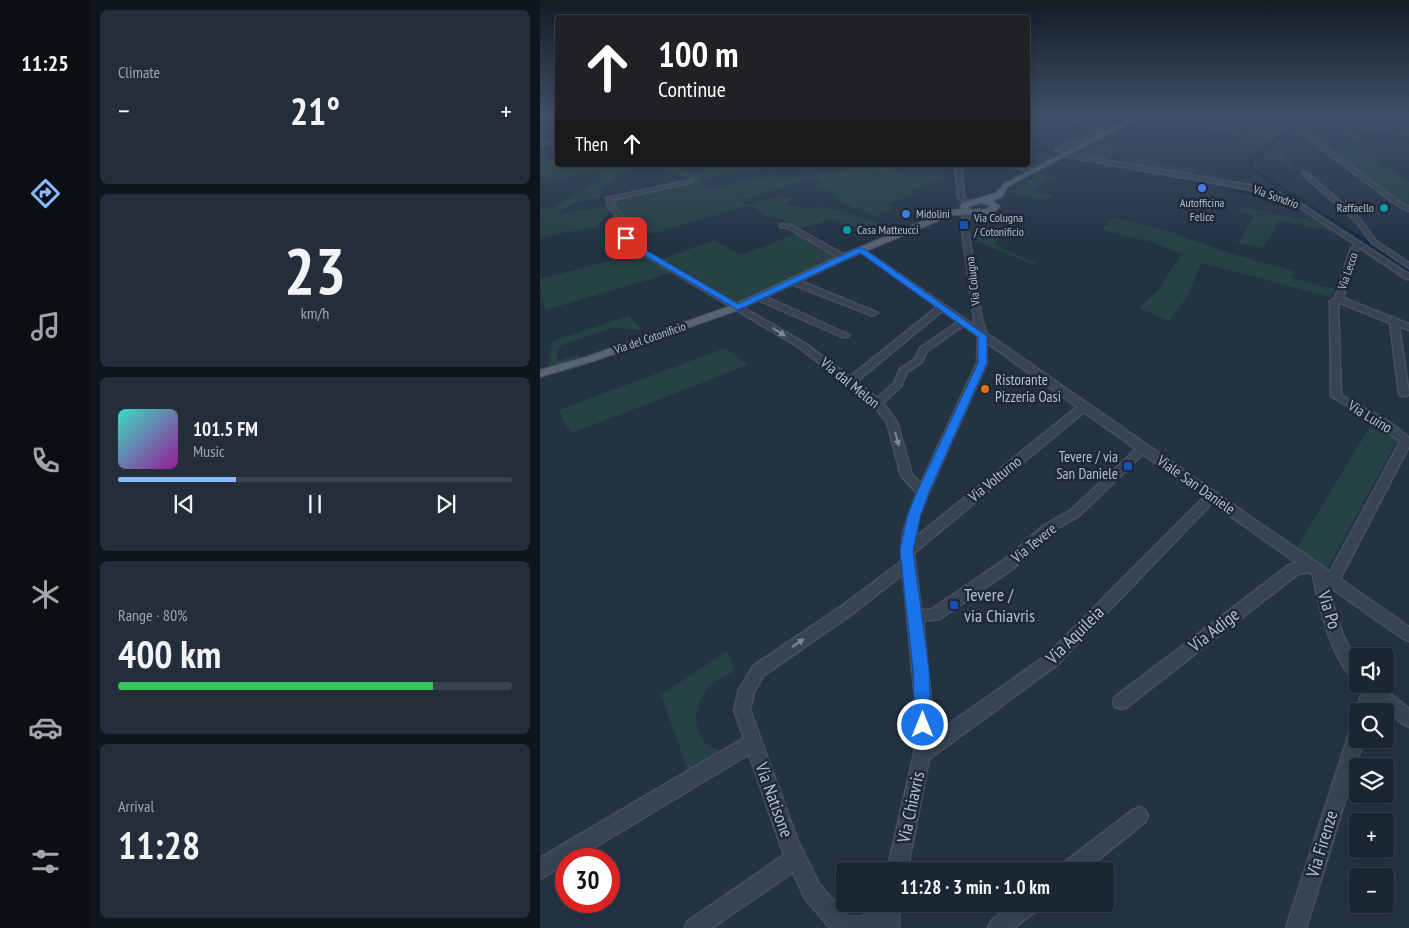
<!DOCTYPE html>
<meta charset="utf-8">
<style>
:root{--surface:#1b2633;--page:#242e3b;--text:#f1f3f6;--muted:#a0a5ac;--line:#39434e;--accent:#89baff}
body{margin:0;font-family:"PT Sans Narrow",sans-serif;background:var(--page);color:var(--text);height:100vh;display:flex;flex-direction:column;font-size:19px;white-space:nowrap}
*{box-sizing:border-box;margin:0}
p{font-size:16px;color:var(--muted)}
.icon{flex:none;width:28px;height:28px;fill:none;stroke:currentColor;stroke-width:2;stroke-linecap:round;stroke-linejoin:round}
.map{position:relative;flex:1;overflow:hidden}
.panel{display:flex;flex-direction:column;gap:10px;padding:10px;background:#0f151c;width:450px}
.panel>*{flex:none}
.banner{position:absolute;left:15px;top:15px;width:475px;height:152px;border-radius:5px;box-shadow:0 2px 12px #0003,0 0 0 1px var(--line);background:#202124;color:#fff;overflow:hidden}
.controls{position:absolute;left:809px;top:648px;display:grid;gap:10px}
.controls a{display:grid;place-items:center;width:45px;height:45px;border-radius:5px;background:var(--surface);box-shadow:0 2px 12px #0003,0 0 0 1px var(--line);font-size:25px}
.speed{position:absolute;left:15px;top:848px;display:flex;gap:10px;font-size:25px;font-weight:700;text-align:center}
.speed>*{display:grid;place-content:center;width:65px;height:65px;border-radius:50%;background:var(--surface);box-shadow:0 2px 12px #0003,0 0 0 1px var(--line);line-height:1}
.speed .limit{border:8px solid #d22;background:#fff;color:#111}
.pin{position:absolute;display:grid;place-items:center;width:42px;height:42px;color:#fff;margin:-21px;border-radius:10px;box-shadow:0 2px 8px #0006}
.me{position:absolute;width:55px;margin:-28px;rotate:0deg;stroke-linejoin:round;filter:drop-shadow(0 0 4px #0008)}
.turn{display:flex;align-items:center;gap:18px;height:105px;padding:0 20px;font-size:22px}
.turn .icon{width:65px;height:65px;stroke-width:2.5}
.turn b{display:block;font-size:35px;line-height:42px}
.then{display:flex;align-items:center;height:48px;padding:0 20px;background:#0003;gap:10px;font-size:19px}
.big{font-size:38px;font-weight:700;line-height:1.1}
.panel .tile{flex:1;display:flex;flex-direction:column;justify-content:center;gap:8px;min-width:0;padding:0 18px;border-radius:8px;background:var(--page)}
.panel .dial{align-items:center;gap:0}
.dial b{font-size:65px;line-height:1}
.song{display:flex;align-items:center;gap:15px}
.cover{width:60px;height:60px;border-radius:8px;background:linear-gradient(135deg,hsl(170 70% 55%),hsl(300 70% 35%))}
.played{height:5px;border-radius:2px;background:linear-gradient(90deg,var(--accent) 30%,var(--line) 30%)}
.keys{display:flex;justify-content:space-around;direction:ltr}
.heat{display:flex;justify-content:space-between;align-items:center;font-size:28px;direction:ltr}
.charge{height:8px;border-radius:4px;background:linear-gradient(90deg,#34c759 80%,var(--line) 0)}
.trip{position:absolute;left:296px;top:862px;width:278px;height:50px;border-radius:5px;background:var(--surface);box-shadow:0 2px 12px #0003,0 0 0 1px var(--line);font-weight:700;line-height:50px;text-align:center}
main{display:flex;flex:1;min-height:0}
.tabs{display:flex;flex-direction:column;width:90px;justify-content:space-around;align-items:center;background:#0b0f14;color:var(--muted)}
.tabs .icon{width:35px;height:35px}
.tabs .selected{color:var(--accent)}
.tabs b{font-size:22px;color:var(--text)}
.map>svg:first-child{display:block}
</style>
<main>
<nav class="tabs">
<b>11:25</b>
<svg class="icon selected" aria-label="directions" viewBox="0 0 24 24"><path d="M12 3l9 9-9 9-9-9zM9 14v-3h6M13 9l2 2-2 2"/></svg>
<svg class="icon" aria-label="music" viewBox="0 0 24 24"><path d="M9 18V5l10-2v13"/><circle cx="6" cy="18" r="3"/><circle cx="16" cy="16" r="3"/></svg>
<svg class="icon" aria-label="phone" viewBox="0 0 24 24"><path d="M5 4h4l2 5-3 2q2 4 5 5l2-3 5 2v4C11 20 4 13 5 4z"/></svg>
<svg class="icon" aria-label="climate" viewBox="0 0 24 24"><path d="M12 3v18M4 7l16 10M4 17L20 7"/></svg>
<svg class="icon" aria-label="car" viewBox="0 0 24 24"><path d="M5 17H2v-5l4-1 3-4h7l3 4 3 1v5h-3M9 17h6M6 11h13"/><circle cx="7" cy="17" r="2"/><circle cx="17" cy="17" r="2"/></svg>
<svg class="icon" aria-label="filters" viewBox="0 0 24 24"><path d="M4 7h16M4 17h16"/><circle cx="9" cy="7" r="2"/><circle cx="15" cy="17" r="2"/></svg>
</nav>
<section class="panel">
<div class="tile"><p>Climate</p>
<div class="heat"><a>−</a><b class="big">21°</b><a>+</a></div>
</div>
<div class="tile dial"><b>23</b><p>km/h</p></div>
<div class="tile">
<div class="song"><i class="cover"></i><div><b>101.5 FM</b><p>Music</p></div></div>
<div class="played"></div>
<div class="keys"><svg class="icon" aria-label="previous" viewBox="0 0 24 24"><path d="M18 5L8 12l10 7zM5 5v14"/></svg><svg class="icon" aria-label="pause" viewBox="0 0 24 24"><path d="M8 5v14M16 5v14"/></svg><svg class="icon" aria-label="next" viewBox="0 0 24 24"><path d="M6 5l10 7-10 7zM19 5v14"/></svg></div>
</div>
<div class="tile"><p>Range · 80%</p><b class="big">400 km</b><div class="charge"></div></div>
<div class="tile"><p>Arrival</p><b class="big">11:28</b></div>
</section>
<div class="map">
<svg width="869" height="928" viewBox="0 0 869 928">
<rect width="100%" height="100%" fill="#243344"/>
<g fill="#264245">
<polygon points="488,115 493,115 492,118 512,123 502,129 504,137 488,144 488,119 490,118"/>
<polygon points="672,115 718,123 711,124 698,135 652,128 659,123 684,127 692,122 711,124 669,117"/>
<path d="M704 115C718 115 743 111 752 122H742L741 124 749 125C728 148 728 148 697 143L721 123 727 122 711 120 714 117Z"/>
<path d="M807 129H869V139L855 132H813L826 140C814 140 805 136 796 130Z"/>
<polygon points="560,141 586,147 566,160 536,155"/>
<polygon points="737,147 740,147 741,152 760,171 748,168 746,165 735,164 740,163 738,160 722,159"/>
<polygon points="794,151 825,151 844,164 838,165 845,169 852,170 869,182 869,208"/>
<polygon points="589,157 673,172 668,176 677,178 675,180 660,177 666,172 656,170 649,175 591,164 597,160 587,158"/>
<polygon points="17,159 18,165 99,165 62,187 60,198 37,202 16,214 68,206 70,212 55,227 0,237 0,223 8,218 0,221 0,210 14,207 61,180 57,172 0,183 0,161"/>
<path d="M120 165H137L141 170 158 173 168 165H223L225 167 161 180 166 187 164 188 167 190 235 175 239 178 337 167 365 175 404 174V178L369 191 376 194 346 205 355 209 335 217 300 201 295 195 273 185 283 182 272 178 198 201 210 205 240 196 254 198 245 204 266 208 279 207 295 209 352 227 349 229 354 232 343 237 291 219 268 227 257 228 240 218H231L210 205 90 240C89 219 79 219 71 200L150 181Z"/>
<polygon points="502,174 512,176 490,191 513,195 507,200 469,193 469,190 476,190 476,187"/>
<polygon points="684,186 697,189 700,187 729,194 750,203 703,195 681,188"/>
<polygon points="704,207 739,215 778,220 798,232 739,221 723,248 698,243 714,216 696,211"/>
<polygon points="573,217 631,232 692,254 754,271 751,278 794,289 791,297 661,263 647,297 629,321 599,308 618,290 642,254 611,242 562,230"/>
<polygon points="256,234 297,257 197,304 120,260 174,240 201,255"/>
<polygon points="462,234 454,244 497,264 494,265 433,240 432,235"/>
<polygon points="99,253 134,272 6,310 0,289 0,279"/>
<polygon points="89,316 102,330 72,328 20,346 16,357 18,361 39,354 39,360 8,370 12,341"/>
<polygon points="185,348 208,365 32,433 25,424 19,410"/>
<polygon points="834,420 858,439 787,569 757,548"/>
<path d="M187 651 195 670C188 675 179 679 172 685 155 698 149 731 168 745 172 749 181 750 186 752L149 774 121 695Z"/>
</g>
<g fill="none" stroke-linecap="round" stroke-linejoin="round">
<g fill="#152a44" fill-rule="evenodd">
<polygon points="492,115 496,115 496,117 515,123 506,129 507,139 488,146 488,144 503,137 502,129 510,123 493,119"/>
<polygon points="737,115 743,115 758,122 713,162 712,167 869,267 869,272 708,169 709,161 753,122"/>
<polygon points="488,148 572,164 574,165 572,166 488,150"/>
<polygon points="682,186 746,200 749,202 746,204 680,189"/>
</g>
<g stroke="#455060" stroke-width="3">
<g id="minor">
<polygon points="744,115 760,118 764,124 762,129 764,131 861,203 869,207 869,211 857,205 760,133 758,129 760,124 756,120"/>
<polygon points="18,118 18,121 0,128 0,125"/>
<polygon points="535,120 575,128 577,129 575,130 566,129 520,151 516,151 516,149 561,128 536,122 527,127 523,126"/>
<polygon points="18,140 18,143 0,145 0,143"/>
<path d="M525 153 708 185 741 195 763 205 869 274V279H866L820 248 818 249 803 298 869 324V330L859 326 869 394 867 396H861L859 394 850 323 798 302 801 395 849 422 869 438V446L800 579 869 627V641L864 639 788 586 799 625 808 646 818 660V680C794 671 777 598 773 575L768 572 758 574 587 707 581 709 575 707 573 702 575 697 749 565 757 563 672 503 517 665 389 759 367 871H347L374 754 376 710 363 574 312 614 223 676 214 692 210 710 259 844 279 884 307 916 321 917 340 904H359V928H290L265 898 253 872 172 928H145L148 921 244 855 209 754 35 859H26V864L0 879V858L204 738 194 710 199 690 213 666 302 606 362 561C359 537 368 514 377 493L361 476 347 422 333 405 260 348 94 249C80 238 89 235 83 224 78 214 67 211 66 198L152 180V182L72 200 77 210 90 224 92 240 98 247 266 344 310 377 397 307 319 251V249H323L435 326 421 222 427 210H431L427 222 441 315 446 333 790 572 860 442 841 426 791 396 790 301 795 298 811 248 816 245 759 207 737 197 707 189 523 156ZM402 311 418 322 380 348 375 359 360 369 354 383 337 398 316 382ZM423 326 438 336 437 363 381 483 372 475 357 422 343 403 361 386 367 372 382 362 387 351ZM446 342 537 407 376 537 379 517 389 492 447 363ZM544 412 596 449 531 510 503 526 464 560 392 609 381 610 374 553ZM603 454 664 497 507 655 391 737 392 710 383 621 400 619 474 568 511 532 539 516Z"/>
<polygon points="343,165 359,165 340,169 337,167"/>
<polygon points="415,165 421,165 424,197 430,203 429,204 425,204 418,197"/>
<polygon points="467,165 476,165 497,171 494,173"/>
<polygon points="762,172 766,172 819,218 836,241 869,263 869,268 832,243 815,220 762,174"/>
<polygon points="242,224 251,225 308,257 301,259 248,228 240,227 240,225"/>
<polygon points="249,279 255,279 338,313 334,315 331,315 249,283"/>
<polygon points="216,295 222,295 309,335 308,337 302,337 216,299"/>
<polygon points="819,684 838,684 869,709 869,727 863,724 835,701 832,711 818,711 818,715 816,711 823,690"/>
<polygon points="818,723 818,739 824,739 766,928 746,928 810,731 812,725"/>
<polygon points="599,807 605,810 608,816 605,822 544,871 519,871 522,864 593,810"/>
<polygon points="473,904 499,904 496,911 474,928 448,928 451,921"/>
</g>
</g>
<g stroke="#455060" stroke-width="2">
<path id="major" d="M597 115H604L468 186 462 197 452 201 460 206 455 211 448 214 412 215 307 259 201 309 54 361 0 377V370L46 357 193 305 301 255 407 211 422 209 420 207 422 203 456 193 464 184ZM441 203 451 206 446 209 431 210 428 207Z"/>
</g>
<use href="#minor" fill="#384453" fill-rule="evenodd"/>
<use href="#major" fill="#566473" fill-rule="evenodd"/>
</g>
<defs><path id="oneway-solid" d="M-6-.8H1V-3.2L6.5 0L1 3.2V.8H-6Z" transform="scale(1.25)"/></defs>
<g fill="#7d8896">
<use href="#oneway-solid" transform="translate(239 332) rotate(31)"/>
<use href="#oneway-solid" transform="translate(357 439) rotate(75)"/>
<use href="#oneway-solid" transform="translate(258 643) rotate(-34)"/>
</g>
<linearGradient id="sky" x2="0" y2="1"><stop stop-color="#141c25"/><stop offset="0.47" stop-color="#3f5067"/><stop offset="1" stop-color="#3f5067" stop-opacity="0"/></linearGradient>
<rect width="869" height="245" fill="url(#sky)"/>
<polygon fill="#1a73e8" stroke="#114b97" points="84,236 88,236 99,246 198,304 318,248 323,248 447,336 447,363 389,492 380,517 373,551 389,669 391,725 389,730 383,733 377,730 375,725 373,669 360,551 367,517 377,492 438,363 438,337 320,253 198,310 94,249 84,239"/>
<g fill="#3f7fe0" stroke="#1d2939" stroke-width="2">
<circle cx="662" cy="188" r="5"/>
<circle cx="366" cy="214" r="5"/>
</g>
<g fill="#0f9aa8" stroke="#1d2939" stroke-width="2">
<circle cx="844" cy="208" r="5"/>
<circle cx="307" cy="230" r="5"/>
</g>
<g fill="#1a4fb4" stroke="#1d2939" stroke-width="2">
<rect x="419" y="220" width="10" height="10" rx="2.5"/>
<rect x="583" y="461" width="10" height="10" rx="2.5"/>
<rect x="409" y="600" width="10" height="10" rx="2.5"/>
</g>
<circle fill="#e8710a" stroke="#1d2939" stroke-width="2" cx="445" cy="389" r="5"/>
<g text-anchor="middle" stroke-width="5" stroke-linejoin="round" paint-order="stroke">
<g font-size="12" fill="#b5bfcd" stroke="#1d2939">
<text transform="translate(736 197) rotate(20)" y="4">Via Sondrio</text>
<text transform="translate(808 271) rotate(-71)" y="4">Via Lecco</text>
<text transform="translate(433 281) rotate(-97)" y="4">Via Colugna</text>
<text transform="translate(110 338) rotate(-19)" y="4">Via del Cotonificio</text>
</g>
<g font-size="12" fill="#b5bfcd" stroke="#1d2939" text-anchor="start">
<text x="662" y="207" text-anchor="middle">Autofficina<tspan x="662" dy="14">Felice</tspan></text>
<text x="834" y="212" text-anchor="end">Raffaello</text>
<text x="376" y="218">Midolini</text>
<text x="434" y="222">Via Colugna<tspan x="434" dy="14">/ Cotonificio</tspan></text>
<text x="317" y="234">Casa Matteucci</text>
</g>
<g font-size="15" fill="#b5bfcd" stroke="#1d2939" text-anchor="start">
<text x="455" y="385">Ristorante<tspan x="455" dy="17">Pizzeria Oasi</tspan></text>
<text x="578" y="462" text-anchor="end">Tevere / via<tspan x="578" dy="17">San Daniele</tspan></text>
</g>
<g font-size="15" fill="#b5bfcd" stroke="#1d2939">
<text transform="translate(310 383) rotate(39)" y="5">Via dal Melon</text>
<text transform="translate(830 417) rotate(31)" y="5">Via Luino</text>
<text transform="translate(455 479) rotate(-39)" y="5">Via Volturno</text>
<text transform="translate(656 485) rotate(35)" y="5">Viale San Daniele</text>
<text transform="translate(494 543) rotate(-39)" y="5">Via Tevere</text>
</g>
<g font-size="18" fill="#b5bfcd" stroke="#1d2939" text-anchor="start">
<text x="424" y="601">Tevere /<tspan x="424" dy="21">via Chiavris</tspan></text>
</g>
<g font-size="18" fill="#b5bfcd" stroke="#1d2939">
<text transform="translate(789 610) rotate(73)" y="6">Via Po</text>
<text transform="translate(674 630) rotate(-38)" y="6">Via Adige</text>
<text transform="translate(535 635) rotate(-45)" y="6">Via Aquileia</text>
<text transform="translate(234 800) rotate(70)" y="6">Via Natisone</text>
<text transform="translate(371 807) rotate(-78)" y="6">Via Chiavris</text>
<text transform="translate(782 844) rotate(-73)" y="6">Via Firenze</text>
</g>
</g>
</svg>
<div class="controls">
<a><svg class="icon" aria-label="sound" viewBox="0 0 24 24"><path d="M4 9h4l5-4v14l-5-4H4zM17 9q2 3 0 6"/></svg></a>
<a><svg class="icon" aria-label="search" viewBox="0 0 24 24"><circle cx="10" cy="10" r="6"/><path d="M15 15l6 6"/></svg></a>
<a><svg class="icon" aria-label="layers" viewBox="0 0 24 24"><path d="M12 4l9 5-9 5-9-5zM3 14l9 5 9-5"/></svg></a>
<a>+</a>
<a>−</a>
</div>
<div class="speed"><div class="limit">30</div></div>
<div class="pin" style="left:86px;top:238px;background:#d93025"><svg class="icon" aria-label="arrive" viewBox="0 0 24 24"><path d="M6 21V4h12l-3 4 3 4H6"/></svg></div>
<svg class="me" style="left:383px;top:725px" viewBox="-20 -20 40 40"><circle r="17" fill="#1a73e8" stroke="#fff" stroke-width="3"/><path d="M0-11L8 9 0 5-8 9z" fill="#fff"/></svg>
<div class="trip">11:28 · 3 min · 1.0 km</div>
<div class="banner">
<div class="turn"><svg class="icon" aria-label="ahead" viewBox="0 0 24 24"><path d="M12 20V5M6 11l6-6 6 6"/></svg><div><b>100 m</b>Continue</div></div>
<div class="then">Then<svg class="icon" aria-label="ahead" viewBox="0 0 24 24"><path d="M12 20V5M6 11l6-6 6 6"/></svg></div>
</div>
</div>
</main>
